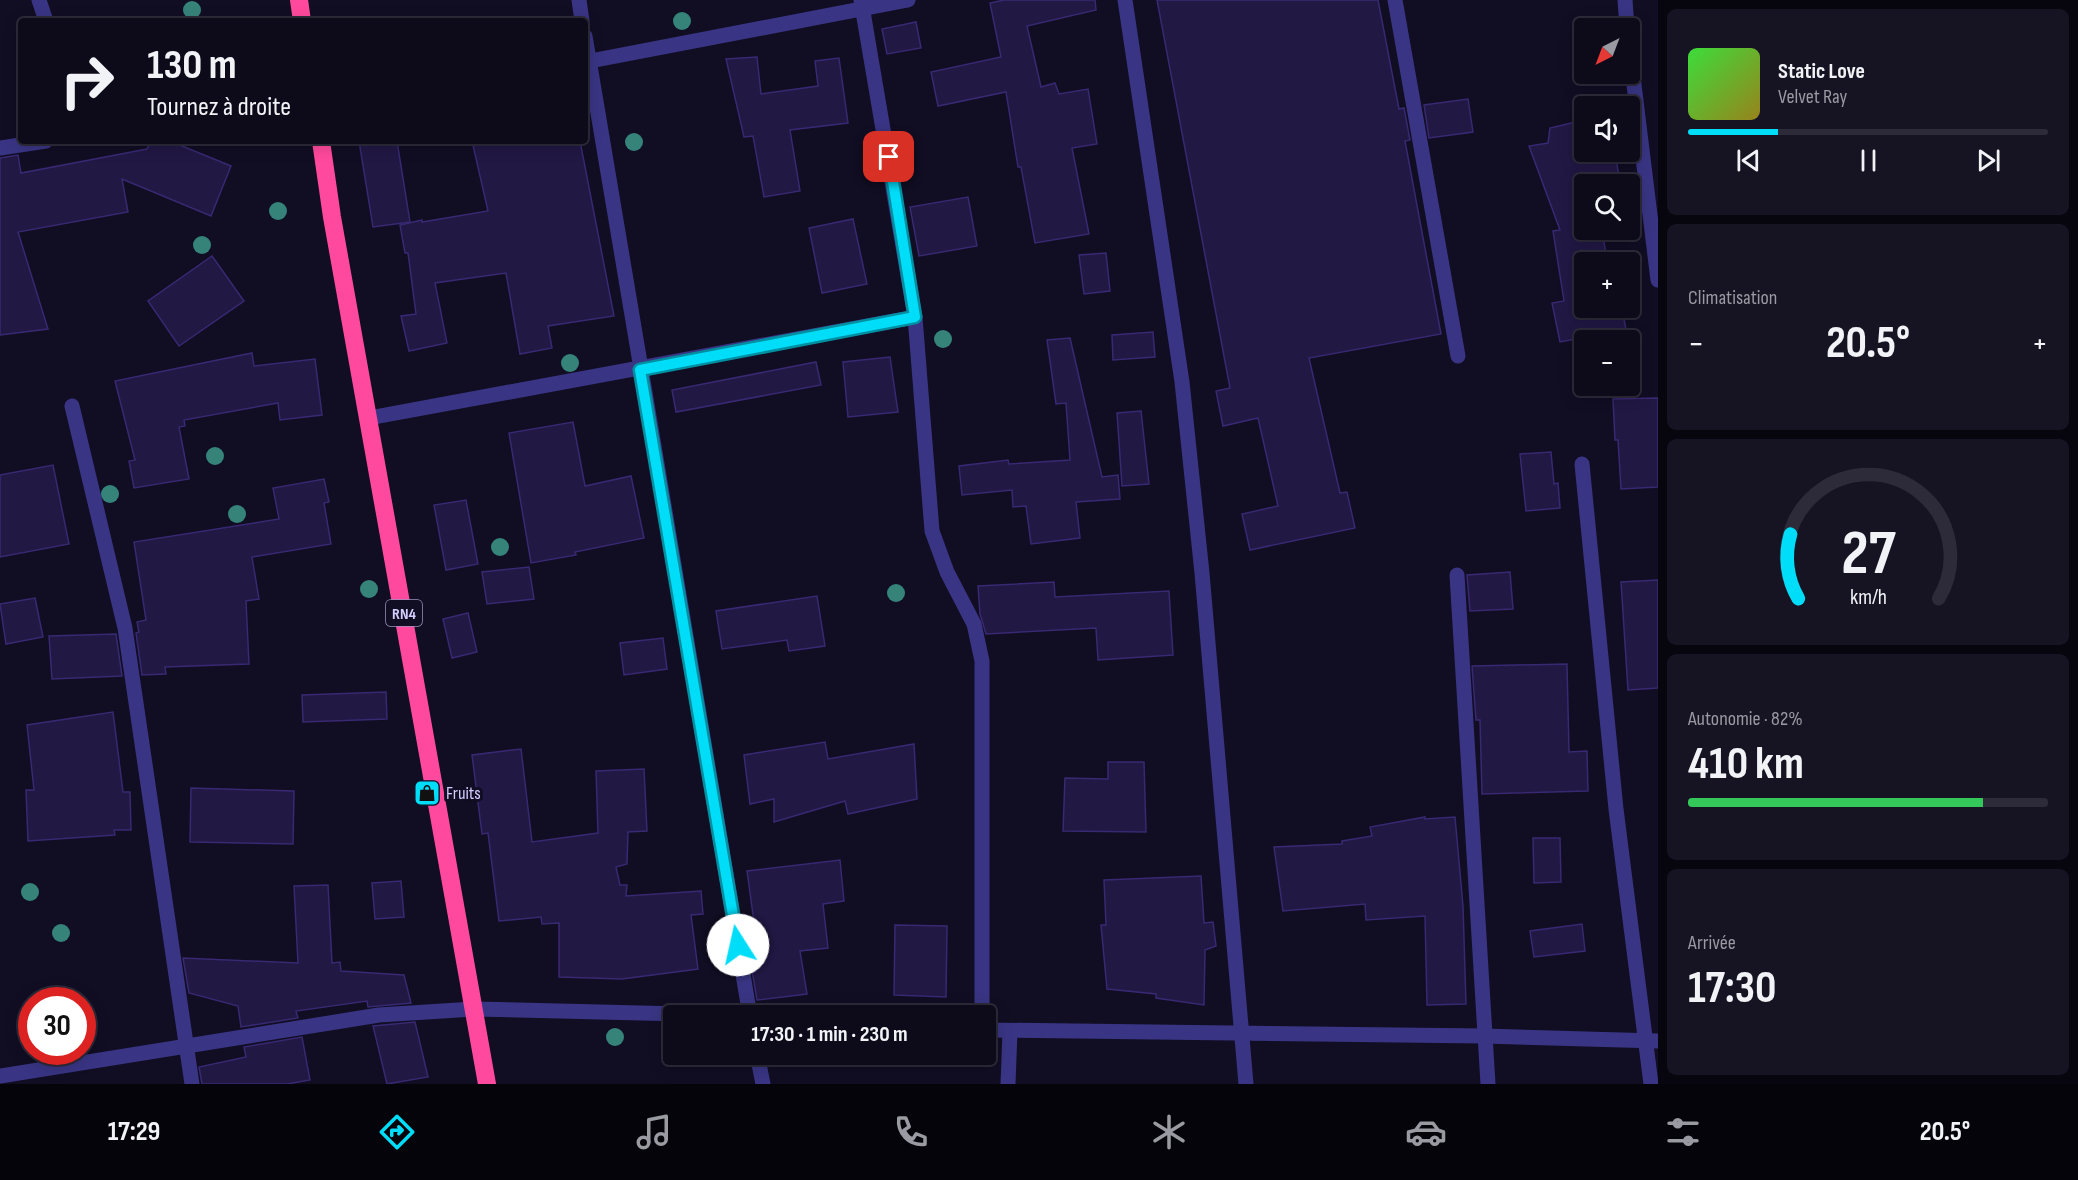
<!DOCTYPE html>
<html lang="fr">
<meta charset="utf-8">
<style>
:root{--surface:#0d0a1a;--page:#161323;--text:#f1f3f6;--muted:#9a9aa2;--line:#2d2b39;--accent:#00ddf9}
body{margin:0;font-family:"Sofia Sans Condensed",sans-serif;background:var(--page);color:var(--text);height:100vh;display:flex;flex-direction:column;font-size:22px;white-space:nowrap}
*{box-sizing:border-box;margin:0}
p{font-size:20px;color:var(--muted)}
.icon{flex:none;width:33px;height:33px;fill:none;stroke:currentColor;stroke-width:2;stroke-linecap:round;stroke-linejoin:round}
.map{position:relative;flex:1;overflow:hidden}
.sheet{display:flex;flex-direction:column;gap:9px;padding:9px;background:#07060e;width:420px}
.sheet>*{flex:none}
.banner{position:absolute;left:18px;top:18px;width:570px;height:126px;border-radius:6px;box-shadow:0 3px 15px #0003,0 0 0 2px var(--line);background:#0d0a1a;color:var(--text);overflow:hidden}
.needle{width:39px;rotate:222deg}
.tools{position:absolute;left:1574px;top:18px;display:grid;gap:12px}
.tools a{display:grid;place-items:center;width:66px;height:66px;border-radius:6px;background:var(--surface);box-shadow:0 3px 15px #0003,0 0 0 2px var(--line);font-size:30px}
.speed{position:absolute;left:18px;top:987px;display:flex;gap:12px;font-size:30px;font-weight:700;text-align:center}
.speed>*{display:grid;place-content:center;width:78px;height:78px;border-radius:50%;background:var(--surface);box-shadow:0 3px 15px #0003,0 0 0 2px var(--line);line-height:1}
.speed .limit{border:9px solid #d22;background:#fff;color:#111}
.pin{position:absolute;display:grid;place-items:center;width:51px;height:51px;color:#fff;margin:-26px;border-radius:12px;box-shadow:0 3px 9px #0006}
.me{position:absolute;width:66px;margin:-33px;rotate:350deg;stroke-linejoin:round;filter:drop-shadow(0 0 4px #0008)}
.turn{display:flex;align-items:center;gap:21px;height:126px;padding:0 30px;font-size:27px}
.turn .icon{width:78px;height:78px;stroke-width:2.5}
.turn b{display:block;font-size:42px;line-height:51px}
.big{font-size:45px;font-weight:700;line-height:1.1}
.sheet .card{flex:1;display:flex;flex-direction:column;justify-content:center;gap:9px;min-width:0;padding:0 21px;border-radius:9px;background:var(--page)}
.sheet .dial{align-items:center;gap:0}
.dial svg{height:156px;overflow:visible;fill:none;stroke:var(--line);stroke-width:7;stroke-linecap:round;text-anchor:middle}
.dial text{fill:var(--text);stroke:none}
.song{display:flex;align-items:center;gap:18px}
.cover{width:72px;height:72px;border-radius:9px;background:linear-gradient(135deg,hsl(120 70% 55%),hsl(50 70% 35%))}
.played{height:6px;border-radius:3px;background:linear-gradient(90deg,var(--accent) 25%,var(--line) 25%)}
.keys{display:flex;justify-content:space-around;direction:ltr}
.heat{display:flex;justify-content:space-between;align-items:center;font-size:33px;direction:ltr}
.charge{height:9px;border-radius:4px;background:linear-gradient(90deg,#34c759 82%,var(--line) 0)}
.trip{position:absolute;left:663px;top:1005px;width:333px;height:60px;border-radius:6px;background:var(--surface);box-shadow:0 3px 15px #0003,0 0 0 2px var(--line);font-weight:700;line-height:60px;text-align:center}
.dock{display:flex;height:96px;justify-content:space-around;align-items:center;background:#05040a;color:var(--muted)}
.dock .icon{width:42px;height:42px}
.dock .current{color:var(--accent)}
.dock b{font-size:27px;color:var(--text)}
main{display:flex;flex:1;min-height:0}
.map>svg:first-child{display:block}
</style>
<main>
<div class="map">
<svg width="1658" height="1084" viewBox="0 0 1658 1084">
<rect width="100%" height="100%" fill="#110d23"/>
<g fill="#211844" stroke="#382972" stroke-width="1.5">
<polygon points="1004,0 1095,0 1096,10 1027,26 1041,87 1055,83 1059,94 1088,89 1097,144 1072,148 1089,234 1035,243 1021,167 1018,167 1006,92 938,106 931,72 1001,57 990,3"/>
<polygon points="1157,0 1378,0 1399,109 1404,108 1410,140 1405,141 1441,334 1309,358 1340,493 1347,492 1355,528 1250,550 1242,514 1278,506 1258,418 1223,426 1216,391 1230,388"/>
<polygon points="916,22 921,48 887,54 882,29"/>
<polygon points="757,57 761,94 818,86 815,61 839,58 848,123 790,130 800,191 764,197 753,136 744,137 726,59"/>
<polygon points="1468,99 1473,132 1429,138 1424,105"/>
<polygon points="1584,120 1584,152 1615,152 1620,184 1584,184 1584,230 1602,230 1607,260 1584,262 1584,308 1622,308 1626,330 1560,342 1552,303 1564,301 1553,231 1560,230 1529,146 1548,143 1550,128"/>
<polygon points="151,141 170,141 231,166 211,216 122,179 128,212 18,232 48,329 0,335 0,158 18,155 21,173 147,149"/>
<polygon points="359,141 397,141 410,222 373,227"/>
<polygon points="472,141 580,141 614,316 548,326 552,348 520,354 506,273 435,283 447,343 409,351 401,316 416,314 408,253 405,253 400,225 422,220 422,222 488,211"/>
<polygon points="968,197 977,246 919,256 910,207"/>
<polygon points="853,219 867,284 822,293 809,228"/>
<polygon points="1106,253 1110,291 1084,294 1079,255"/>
<polygon points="212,256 244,301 179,346 148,301"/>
<polygon points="1153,332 1155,357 1113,360 1112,335"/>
<polygon points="1070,338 1102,477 1118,475 1120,499 1076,502 1080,538 1031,544 1026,506 1013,507 1012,490 962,495 959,466 1008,460 1009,464 1070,460 1066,403 1056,404 1047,340"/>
<polygon points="252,353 254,366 315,359 322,415 280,420 278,403 184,420 185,426 179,427 189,479 134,488 129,461 135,460 115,381"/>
<polygon points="890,357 898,412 848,417 843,362"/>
<polygon points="816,362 821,385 676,412 672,390"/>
<polygon points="1658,398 1658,487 1621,489 1618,440 1615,440 1613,399"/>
<polygon points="1141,411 1149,484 1122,486 1117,413"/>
<polygon points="573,422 585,486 631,476 644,538 575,552 576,555 531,563 509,433"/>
<polygon points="1551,452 1554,484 1558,483 1560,508 1526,511 1520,454"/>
<polygon points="53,465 69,544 0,557 0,475"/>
<polygon points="324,479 329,502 324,503 331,544 252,557 259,599 246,601 249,664 165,667 166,674 142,675 136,633 139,632 137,622 146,620 134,542 279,519 273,488"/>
<polygon points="466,500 478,564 446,570 434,505"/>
<polygon points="529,567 534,599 487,604 482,572"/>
<polygon points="1510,572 1513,609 1470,611 1467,575"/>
<polygon points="1658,580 1658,688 1628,690 1621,582"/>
<polygon points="1054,582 1055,597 1169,591 1173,655 1098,660 1096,628 986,634 980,614 978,586"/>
<polygon points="817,596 825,646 789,651 787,640 722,649 716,611"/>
<polygon points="35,598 43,637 6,644 0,604"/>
<polygon points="468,613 477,652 452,658 443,619"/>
<polygon points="116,634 122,676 52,679 49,636"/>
<polygon points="663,638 667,669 624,675 620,643"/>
<polygon points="1567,664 1569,752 1587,751 1588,791 1482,794 1480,720 1476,720 1472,666"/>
<polygon points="386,692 387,719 303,722 302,695"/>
<polygon points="113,712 123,792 130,792 131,830 114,830 115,835 28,841 26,790 34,790 27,725"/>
<polygon points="825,742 828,759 914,744 917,799 848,814 845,801 774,822 774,799 750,804 744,755"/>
<polygon points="521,749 532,842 598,833 596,771 644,769 647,831 628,832 627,864 616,867 620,885 627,885 626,896 701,891 703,914 691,915 698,969 622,979 559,977 559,923 542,924 541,917 499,921 488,833 482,834 472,755"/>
<polygon points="1108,762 1144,762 1146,832 1063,831 1065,778 1108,779"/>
<polygon points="191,788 294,791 293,844 190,842"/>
<polygon points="1425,817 1425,819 1455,817 1463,906 1466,1004 1427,1005 1425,916 1366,920 1365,904 1283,911 1274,847 1342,844 1342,841 1372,836 1370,827"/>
<polygon points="1533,838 1560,838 1561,882 1534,883"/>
<polygon points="840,860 844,901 823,904 828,948 800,951 807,994 757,1000 744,923 754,922 747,871"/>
<polygon points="1201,876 1204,923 1213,922 1216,946 1205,950 1204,1005 1156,998 1156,994 1107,989 1101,925 1106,925 1104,880"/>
<polygon points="401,881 404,917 375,919 372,883"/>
<polygon points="328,885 332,963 340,962 341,971 404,975 411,1003 368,1007 367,1001 296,1011 298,1018 241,1027 238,1006 189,993 183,958 298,963 294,886"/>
<polygon points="1582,924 1585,951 1534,957 1530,931"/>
<polygon points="895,925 947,926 946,997 894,995"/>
<polygon points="415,1022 428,1077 387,1084 373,1026"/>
<polygon points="302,1037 310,1080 287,1084 202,1084 199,1067 246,1057 244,1047"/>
</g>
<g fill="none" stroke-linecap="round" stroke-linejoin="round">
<g stroke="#393584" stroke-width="15">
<polyline points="39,0 46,21"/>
<polyline points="579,0 582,21"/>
<polyline points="861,0 915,317 932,531 947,572 974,624 982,661 982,1016"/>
<polyline points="1125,0 1182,382 1202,573 1246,1084"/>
<polyline points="1395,0 1458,356"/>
<polyline points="1625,0 1627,28"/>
<polyline points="585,36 750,1016"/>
<polyline points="1629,44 1658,280"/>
<polyline points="585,62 908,0"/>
<polyline points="0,148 46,141"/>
<polyline points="72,406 125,628 192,1084"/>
<polyline points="369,418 915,317"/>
<polyline points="1582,464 1616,809 1651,1084"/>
<polyline points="1457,575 1488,1084"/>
<polyline points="986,1030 1484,1036 1658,1041"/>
<polyline points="757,1054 763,1084"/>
<polyline points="0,1076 379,1015 474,1009 765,1016"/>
<polyline points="1008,1084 1010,1031"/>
</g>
<g stroke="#ff499e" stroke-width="18">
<polyline points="299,0 302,21"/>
<polyline points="321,141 332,217 487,1084"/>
</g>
</g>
<g fill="#36837a">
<circle cx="192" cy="10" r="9"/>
<circle cx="682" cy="21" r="9"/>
<circle cx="634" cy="142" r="9"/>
<circle cx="278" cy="211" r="9"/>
<circle cx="202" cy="245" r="9"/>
<circle cx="943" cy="339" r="9"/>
<circle cx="570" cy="363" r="9"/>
<circle cx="215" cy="456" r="9"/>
<circle cx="110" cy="494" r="9"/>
<circle cx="237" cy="514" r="9"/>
<circle cx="500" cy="547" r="9"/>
<circle cx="369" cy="589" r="9"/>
<circle cx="896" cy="593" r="9"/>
<circle cx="30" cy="892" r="9"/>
<circle cx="61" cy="933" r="9"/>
<circle cx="615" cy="1037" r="9"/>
</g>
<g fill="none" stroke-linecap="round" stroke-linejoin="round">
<g stroke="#0090a2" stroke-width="15">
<polyline id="route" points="738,945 640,370 915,317 889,157"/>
</g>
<use href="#route" stroke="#00ddf9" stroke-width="10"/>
</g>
<defs>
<g id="shop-square" transform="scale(1.35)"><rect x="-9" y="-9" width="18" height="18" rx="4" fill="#00ddf9" stroke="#110d23"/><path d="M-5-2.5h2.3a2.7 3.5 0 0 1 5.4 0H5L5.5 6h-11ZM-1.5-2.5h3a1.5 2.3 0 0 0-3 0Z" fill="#111"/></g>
</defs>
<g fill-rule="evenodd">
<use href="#shop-square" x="427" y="793"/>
</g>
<g text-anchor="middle" stroke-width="6" stroke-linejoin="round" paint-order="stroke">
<rect fill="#110d23" stroke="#9a94bd" stroke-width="1.5" x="386" y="600" width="36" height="26" rx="4.5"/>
<g font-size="16" font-weight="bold" fill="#d4ceff">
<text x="404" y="619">RN4</text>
</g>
<g font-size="18" fill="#d4ceff" stroke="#110d23" text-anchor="start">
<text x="446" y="799">Fruits</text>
</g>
</g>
</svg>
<div class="tools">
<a><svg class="needle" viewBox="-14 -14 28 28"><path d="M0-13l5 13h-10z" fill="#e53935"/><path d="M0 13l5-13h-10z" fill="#9a9aa2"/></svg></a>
<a><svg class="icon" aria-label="sound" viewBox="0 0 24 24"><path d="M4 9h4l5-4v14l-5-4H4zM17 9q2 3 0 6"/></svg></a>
<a><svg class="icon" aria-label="search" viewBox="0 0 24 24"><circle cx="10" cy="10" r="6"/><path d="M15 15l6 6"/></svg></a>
<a>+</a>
<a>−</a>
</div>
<div class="speed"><div class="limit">30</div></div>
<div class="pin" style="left:889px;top:157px;background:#d93025"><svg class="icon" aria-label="arrive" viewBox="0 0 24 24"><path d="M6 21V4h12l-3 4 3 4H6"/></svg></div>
<svg class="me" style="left:738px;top:945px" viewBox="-20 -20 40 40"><circle r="19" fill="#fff"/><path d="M0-13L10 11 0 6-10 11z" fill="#00ddf9"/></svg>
<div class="trip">17:30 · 1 min · 230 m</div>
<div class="banner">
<div class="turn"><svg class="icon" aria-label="right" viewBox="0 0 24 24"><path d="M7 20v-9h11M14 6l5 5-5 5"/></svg><div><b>130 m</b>Tournez à droite</div></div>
</div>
</div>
<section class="sheet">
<div class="card">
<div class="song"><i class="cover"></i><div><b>Static Love</b><p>Velvet Ray</p></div></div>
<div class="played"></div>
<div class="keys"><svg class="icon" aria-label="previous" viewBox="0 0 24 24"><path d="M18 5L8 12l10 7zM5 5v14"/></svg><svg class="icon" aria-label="pause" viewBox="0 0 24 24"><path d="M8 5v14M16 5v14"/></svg><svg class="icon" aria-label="next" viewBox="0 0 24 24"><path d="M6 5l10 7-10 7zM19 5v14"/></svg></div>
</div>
<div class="card"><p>Climatisation</p>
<div class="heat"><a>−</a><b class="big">20.5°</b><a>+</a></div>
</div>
<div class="card dial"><svg viewBox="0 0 100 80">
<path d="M14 69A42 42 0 1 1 86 69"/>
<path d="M14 69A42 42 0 0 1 10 36" stroke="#00ddf9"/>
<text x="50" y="56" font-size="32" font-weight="700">27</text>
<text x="50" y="72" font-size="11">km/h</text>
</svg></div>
<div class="card"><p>Autonomie · 82%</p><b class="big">410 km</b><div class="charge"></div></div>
<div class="card"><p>Arrivée</p><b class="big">17:30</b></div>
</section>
</main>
<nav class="dock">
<b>17:29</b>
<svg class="icon current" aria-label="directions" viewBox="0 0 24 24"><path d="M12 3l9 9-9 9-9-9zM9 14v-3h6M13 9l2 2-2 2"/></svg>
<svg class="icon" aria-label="music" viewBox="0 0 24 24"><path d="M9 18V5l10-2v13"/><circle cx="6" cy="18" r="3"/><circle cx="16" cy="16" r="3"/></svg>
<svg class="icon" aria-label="phone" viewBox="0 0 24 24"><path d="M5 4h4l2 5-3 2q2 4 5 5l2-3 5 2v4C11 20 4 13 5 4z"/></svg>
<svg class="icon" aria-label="climate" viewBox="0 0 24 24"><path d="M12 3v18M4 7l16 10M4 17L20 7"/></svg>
<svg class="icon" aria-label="car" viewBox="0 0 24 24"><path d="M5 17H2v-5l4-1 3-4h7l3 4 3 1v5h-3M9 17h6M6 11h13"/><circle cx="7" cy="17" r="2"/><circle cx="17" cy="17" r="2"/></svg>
<svg class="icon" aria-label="filters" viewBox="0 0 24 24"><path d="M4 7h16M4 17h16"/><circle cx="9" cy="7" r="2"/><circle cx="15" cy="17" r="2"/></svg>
<b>20.5°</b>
</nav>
